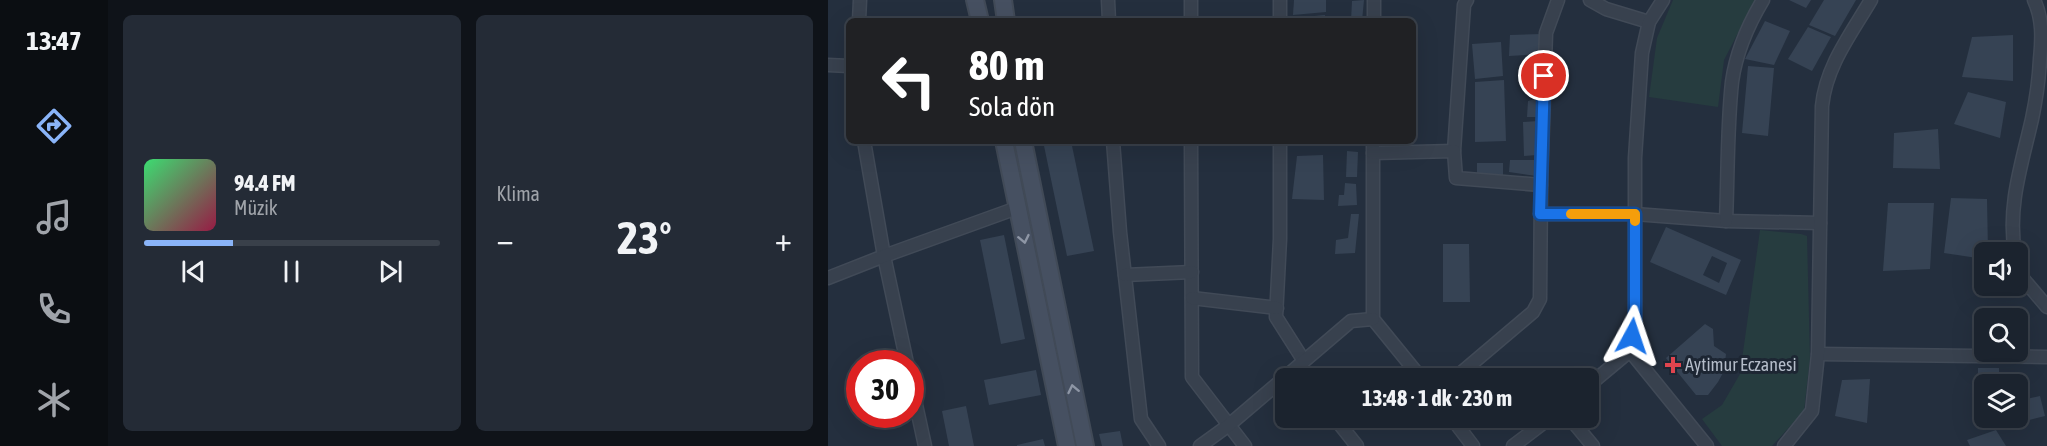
<!DOCTYPE html>
<html lang="tr">
<meta charset="utf-8">
<style>
:root{--surface:#1b232e;--page:#242b36;--text:#f1f3f6;--muted:#a0a4aa;--line:#39404a;--accent:#8ab4f8}
body{margin:0;font-family:"Asap Condensed",sans-serif;background:var(--page);color:var(--text);height:100vh;display:flex;flex-direction:column;font-size:22px;white-space:nowrap}
*{box-sizing:border-box;margin:0}
p{font-size:20px;color:var(--muted)}
.icon{flex:none;width:33px;height:33px;fill:none;stroke:currentColor;stroke-width:2;stroke-linecap:round;stroke-linejoin:round}
.map{position:relative;flex:1;overflow:hidden}
.panel{display:flex;flex-direction:column;gap:15px;padding:15px;background:#0f1319;width:720px}
.panel>*{flex:none}
.hud{position:absolute;left:18px;top:18px;width:570px;height:126px;border-radius:9px;box-shadow:0 6px 24px #0002,0 0 0 2px var(--line);background:#202124;color:#fff;overflow:hidden}
.fabs{position:absolute;left:1146px;top:242px;display:grid;gap:12px}
.fabs a{display:grid;place-items:center;width:54px;height:54px;border-radius:9px;background:var(--surface);box-shadow:0 6px 24px #0002,0 0 0 2px var(--line);font-size:30px}
.speed{position:absolute;left:18px;top:350px;display:flex;gap:12px;font-size:30px;font-weight:700;text-align:center}
.speed>*{display:grid;place-content:center;width:78px;height:78px;border-radius:50%;background:var(--surface);box-shadow:0 6px 24px #0002,0 0 0 2px var(--line);line-height:1}
.speed .limit{border:9px solid #d22;background:#fff;color:#111}
.pin{position:absolute;display:grid;place-items:center;width:51px;height:51px;color:#fff;margin:-26px;border:3px solid #fff;border-radius:50%;box-shadow:0 2px 6px #0007}
.me{position:absolute;width:66px;margin:-33px;rotate:5deg;stroke-linejoin:round;filter:drop-shadow(0 0 4px #0008)}
.turn{display:flex;align-items:center;gap:21px;height:126px;padding:0 24px;font-size:27px}
.turn .icon{width:78px;height:78px;stroke-width:2.5}
.turn b{display:block;font-size:42px;line-height:51px}
.big{font-size:45px;font-weight:700;line-height:1.1}
.panel .tile{flex:1;display:flex;flex-direction:column;justify-content:center;gap:9px;min-width:0;padding:0 21px;border-radius:9px;background:var(--page)}
.song{display:flex;align-items:center;gap:18px}
.cover{width:72px;height:72px;border-radius:9px;background:linear-gradient(135deg,hsl(140 70% 55%),hsl(340 70% 35%))}
.played{height:6px;border-radius:3px;background:linear-gradient(90deg,var(--accent) 30%,var(--line) 30%)}
.keys{display:flex;justify-content:space-around;direction:ltr}
.heat{display:flex;justify-content:space-between;align-items:center;font-size:33px;direction:ltr}
.panel .tiles{flex:1;display:grid;gap:15px;grid-template-columns:repeat(2,1fr)}
.trip{position:absolute;left:447px;top:368px;width:324px;height:60px;border-radius:9px;background:var(--surface);box-shadow:0 6px 24px #0002,0 0 0 2px var(--line);font-weight:700;line-height:60px;text-align:center}
main{display:flex;flex:1;min-height:0}
.dock{display:flex;flex-direction:column;width:108px;justify-content:space-around;align-items:center;background:#0b0e12;color:var(--muted)}
.dock .icon{width:42px;height:42px}
.dock .on{color:var(--accent)}
.dock b{font-size:27px;color:var(--text)}
.map>svg:first-child{display:block}
</style>
<main>
<nav class="dock">
<b>13:47</b>
<svg class="icon on" aria-label="directions" viewBox="0 0 24 24"><path d="M12 3l9 9-9 9-9-9zM9 14v-3h6M13 9l2 2-2 2"/></svg>
<svg class="icon" aria-label="music" viewBox="0 0 24 24"><path d="M9 18V5l10-2v13"/><circle cx="6" cy="18" r="3"/><circle cx="16" cy="16" r="3"/></svg>
<svg class="icon" aria-label="phone" viewBox="0 0 24 24"><path d="M5 4h4l2 5-3 2q2 4 5 5l2-3 5 2v4C11 20 4 13 5 4z"/></svg>
<svg class="icon" aria-label="climate" viewBox="0 0 24 24"><path d="M12 3v18M4 7l16 10M4 17L20 7"/></svg>
</nav>
<section class="panel">
<div class="tiles">
<div class="tile">
<div class="song"><i class="cover"></i><div><b>94.4 FM</b><p>Müzik</p></div></div>
<div class="played"></div>
<div class="keys"><svg class="icon" aria-label="previous" viewBox="0 0 24 24"><path d="M18 5L8 12l10 7zM5 5v14"/></svg><svg class="icon" aria-label="pause" viewBox="0 0 24 24"><path d="M8 5v14M16 5v14"/></svg><svg class="icon" aria-label="next" viewBox="0 0 24 24"><path d="M6 5l10 7-10 7zM19 5v14"/></svg></div>
</div>
<div class="tile"><p>Klima</p>
<div class="heat"><a>−</a><b class="big">23°</b><a>+</a></div>
</div>
</div>
</section>
<div class="map">
<svg width="1219" height="446" viewBox="0 0 1219 446">
<rect width="100%" height="100%" fill="#242f3e"/>
<g fill="#263c3f">
<polygon points="845,0 927,0 896,60 890,107 821,97 829,38"/>
<polygon points="932,230 973,234 979,236 982,359 976,411 944,446 894,446 874,419 894,405 912,374"/>
</g>
<g fill="#364354" fill-rule="evenodd">
<polygon points="466,0 498,0 498,12 465,15"/>
<polygon points="536,0 534,21 523,21 524,1"/>
<polygon points="961,0 983,0 978,8"/>
<polygon points="996,0 1028,0 1007,36 981,25"/>
<polygon points="497,15 497,21 465,21 465,18"/>
<polygon points="937,21 962,31 946,65 917,59"/>
<polygon points="980,27 1003,37 984,71 960,59"/>
<polygon points="714,34 713,54 681,56 682,35"/>
<polygon points="1185,35 1185,81 1134,77 1144,37"/>
<polygon points="673,42 675,76 647,79 644,44"/>
<polygon points="714,58 713,76 699,75 699,60"/>
<polygon points="920,66 946,68 940,136 914,133"/>
<polygon points="676,80 678,141 647,142 647,82"/>
<polygon points="700,80 711,80 711,98 701,97"/>
<polygon points="1140,92 1178,102 1172,138 1126,124"/>
<polygon points="711,98 711,117 699,117 700,101"/>
<polygon points="710,121 709,155 696,156 695,122"/>
<polygon points="1110,129 1112,169 1065,168 1066,133"/>
<polygon points="215,141 243,141 266,251 239,256"/>
<polygon points="519,151 530,152 529,177 518,177"/>
<polygon points="495,155 496,200 464,199 469,156"/>
<polygon points="682,160 707,160 708,176 681,172"/>
<rect x="649" y="163" width="26" height="12"/>
<polygon points="517,183 528,184 529,205 510,206 511,195 516,195"/>
<polygon points="1123,198 1159,199 1160,252 1156,252 1156,259 1116,253"/>
<polygon points="1060,203 1106,203 1102,269 1055,271"/>
<polygon points="523,214 531,214 527,253 507,254 508,240 520,238"/>
<path d="M838 227 913 260 898 295 822 262ZM884 256 899 263 891 283 875 275Z"/>
<polygon points="176,235 197,339 173,344 152,240"/>
<polygon points="615,244 641,244 642,302 615,302"/>
<polygon points="877,324 885,329 886,346 898,354 896,371 890,382 880,395 868,395 838,358"/>
<polygon points="1150,368 1171,368 1171,384 1156,384 1156,395 1150,395"/>
<polygon points="208,370 213,395 161,405 156,380"/>
<polygon points="1042,379 1039,423 1007,416 1014,380"/>
<polygon points="1212,396 1217,416 1190,423 1190,401"/>
<polygon points="138,406 146,446 121,446 114,411"/>
<polygon points="1168,430 1178,446 1142,446 1139,440"/>
<polygon points="292,431 295,446 274,446 271,434"/>
<polygon points="215,439 217,446 189,446 189,445"/>
</g>
<g fill="none" stroke-linecap="round" stroke-linejoin="round">
<g stroke="#414a57" stroke-width="15">
<g id="minor">
<polyline points="280,0 281,21"/>
<polyline points="363,0 363,21"/>
<polyline points="762,0 778,9 821,22"/>
<polyline points="31,21 32,0"/>
<polyline points="452,21 452,0"/>
<polyline points="546,21 546,0"/>
<polyline points="0,65 21,66"/>
<polyline points="36,141 56,256 79,363"/>
<polyline points="285,141 292,232 313,419 331,446"/>
<polyline points="363,141 364,377 417,446"/>
<polyline points="452,141 452,239 448,317 476,361"/>
<polyline points="545,141 545,319 593,378"/>
<polyline points="626,151 636,5 639,0"/>
<polyline points="545,153 626,151 628,178 713,185"/>
<polyline points="712,214 807,214 898,221 992,223"/>
<path d="M898 221C900 175 899 128 904 82 908 53 920 25 935 0"/>
<path d="M1187 252C1179 207 1194 163 1204 119 1208 100 1211 79 1212 59 1214 39 1215 19 1206 0"/>
<polyline points="1190,264 1192,275 1219,307"/>
<polyline points="297,275 364,272"/>
<polyline points="0,278 56,256 189,208"/>
<polyline points="364,298 449,308"/>
<polyline points="802,351 879,446"/>
<polyline points="990,354 1219,357"/>
<polyline points="82,377 97,446"/>
<polyline points="627,378 705,312 712,299 713,185 718,33 730,0"/>
<polyline points="760,386 802,351 807,321 807,158 814,53 821,22 835,0"/>
<polyline points="506,417 529,446"/>
<polyline points="623,417 645,446"/>
<polyline points="741,417 765,446"/>
<polyline points="372,446 401,425 523,321 545,319"/>
<polyline points="685,446 723,417"/>
<path d="M956 446 984 411 990 354 994 106C998 66 1023 34 1043 0"/>
</g>
</g>
<g stroke="#414a57" stroke-width="20">
<g id="secondary">
<polyline points="147,0 152,21"/>
<polyline points="175,0 178,21"/>
<polyline points="176,141 239,446"/>
<polyline points="195,141 257,446"/>
</g>
</g>
<use href="#minor" stroke="#38414e" stroke-width="12"/>
<use href="#secondary" stroke="#465061" stroke-width="16"/>
</g>
<defs><path id="oneway-chevron" d="M-2-3.5L2.5 0L-2 3.5" fill="none" stroke-width="1.6" stroke-linecap="round" stroke-linejoin="round" transform="scale(1.5)"/></defs>
<g stroke="#8e96a5">
<use href="#oneway-chevron" transform="translate(196 239) rotate(78)"/>
<use href="#oneway-chevron" transform="translate(245 389) rotate(-102)"/>
</g>
<g fill="none" stroke-linecap="round" stroke-linejoin="round">
<g stroke="#114b97" stroke-width="15">
<polyline id="route" points="716,76 712,214 807,214 807,321 804,336"/>
</g>
<use href="#route" stroke="#1a73e8" stroke-width="10"/>
<polyline stroke="#f59e0b" stroke-width="10" points="743,214 807,214 807,221"/>
</g>
<path fill="#e0444e" stroke="#1d2633" stroke-width="2" d="M842 356h6v6h6v6h-6v6h-6v-6h-6v-6h6z"/>
<g text-anchor="middle" stroke-width="6" stroke-linejoin="round" paint-order="stroke">
<g font-size="18" fill="#b4bcc9" stroke="#1d2633" text-anchor="start">
<text x="857" y="371">Aytimur Eczanesi</text>
</g>
</g>
</svg>
<div class="fabs">
<a><svg class="icon" aria-label="sound" viewBox="0 0 24 24"><path d="M4 9h4l5-4v14l-5-4H4zM17 9q2 3 0 6"/></svg></a>
<a><svg class="icon" aria-label="search" viewBox="0 0 24 24"><circle cx="10" cy="10" r="6"/><path d="M15 15l6 6"/></svg></a>
<a><svg class="icon" aria-label="layers" viewBox="0 0 24 24"><path d="M12 4l9 5-9 5-9-5zM3 14l9 5 9-5"/></svg></a>
</div>
<div class="speed"><div class="limit">30</div></div>
<div class="pin" style="left:716px;top:76px;background:#d93025"><svg class="icon" aria-label="arrive" viewBox="0 0 24 24"><path d="M6 21V4h12l-3 4 3 4H6"/></svg></div>
<svg class="me" style="left:804px;top:336px" viewBox="-20 -20 40 40"><path d="M0-17L14 15 0 8-14 15z" fill="#1a73e8" stroke="#fff" stroke-width="4"/></svg>
<div class="trip">13:48 · 1 dk · 230 m</div>
<div class="hud">
<div class="turn"><svg class="icon" aria-label="left" viewBox="0 0 24 24"><path d="M17 20v-9H6M10 6l-5 5 5 5"/></svg><div><b>80 m</b>Sola dön</div></div>
</div>
</div>
</main>
